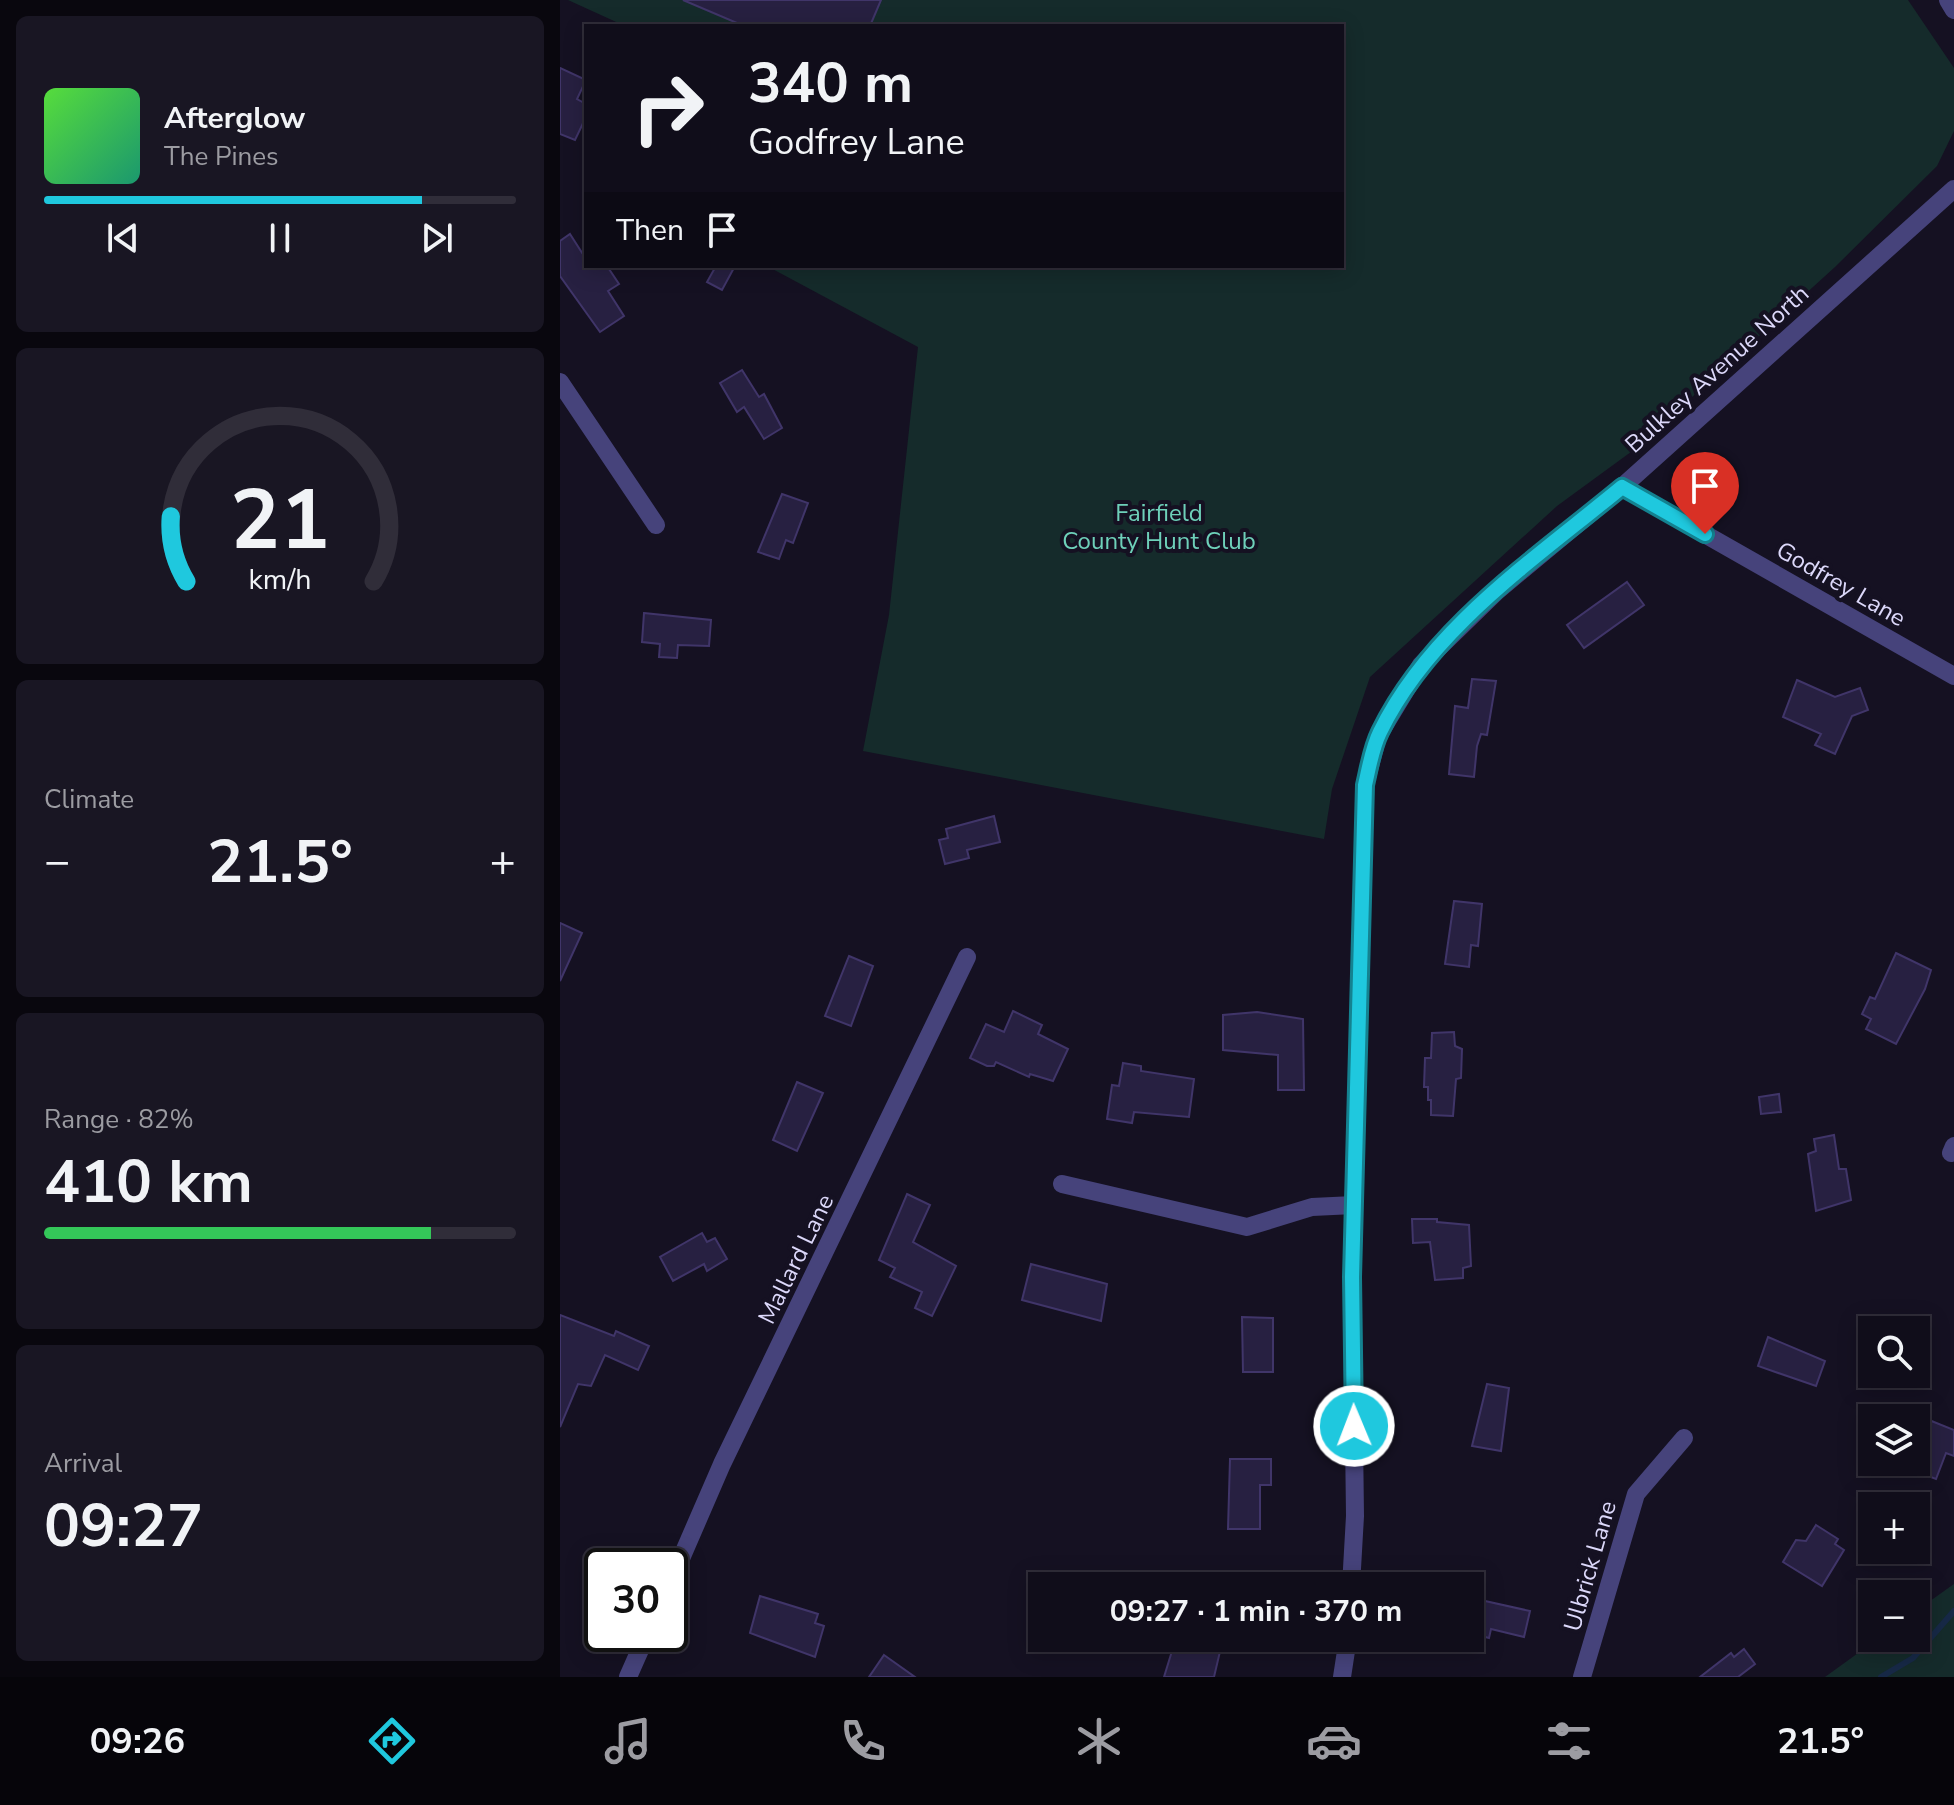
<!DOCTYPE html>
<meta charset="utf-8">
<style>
:root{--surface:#100d1a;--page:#191623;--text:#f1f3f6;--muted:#9c9ca2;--line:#302d39;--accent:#1fc8de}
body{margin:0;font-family:"Nunito Sans",sans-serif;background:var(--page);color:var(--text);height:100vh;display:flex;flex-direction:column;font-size:30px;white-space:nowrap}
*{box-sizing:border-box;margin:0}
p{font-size:26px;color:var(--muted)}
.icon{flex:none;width:44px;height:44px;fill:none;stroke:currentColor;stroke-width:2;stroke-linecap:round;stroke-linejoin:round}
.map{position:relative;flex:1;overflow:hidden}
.panel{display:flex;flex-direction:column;gap:16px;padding:16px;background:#09070e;width:560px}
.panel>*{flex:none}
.guide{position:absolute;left:24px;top:24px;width:760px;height:244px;border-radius:0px;box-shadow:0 4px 20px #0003,0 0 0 2px var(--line);background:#100d1a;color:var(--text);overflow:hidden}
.controls{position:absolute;left:1298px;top:1316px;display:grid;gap:16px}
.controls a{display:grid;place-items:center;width:72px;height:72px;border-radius:0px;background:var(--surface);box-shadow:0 4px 20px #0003,0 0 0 2px var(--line);font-size:40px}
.speed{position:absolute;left:24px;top:1548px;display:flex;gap:16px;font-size:40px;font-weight:700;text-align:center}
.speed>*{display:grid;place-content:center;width:104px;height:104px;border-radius:50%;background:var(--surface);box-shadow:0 4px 20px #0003,0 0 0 2px var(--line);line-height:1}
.speed .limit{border:4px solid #111;border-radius:12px;background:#fff;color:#111}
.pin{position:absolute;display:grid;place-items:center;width:68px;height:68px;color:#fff;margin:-82px -34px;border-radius:50% 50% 50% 0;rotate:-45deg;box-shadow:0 0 8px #0007}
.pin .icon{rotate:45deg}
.me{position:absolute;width:88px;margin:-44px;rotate:359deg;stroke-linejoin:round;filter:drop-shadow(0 0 6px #0008)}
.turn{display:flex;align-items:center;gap:28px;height:168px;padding:0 32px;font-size:36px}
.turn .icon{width:104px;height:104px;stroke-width:2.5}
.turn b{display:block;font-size:56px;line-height:68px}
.then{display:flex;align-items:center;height:76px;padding:0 32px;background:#0003;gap:16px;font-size:30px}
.big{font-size:60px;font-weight:700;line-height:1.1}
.panel .card{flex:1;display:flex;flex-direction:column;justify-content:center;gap:12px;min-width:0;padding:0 28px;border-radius:12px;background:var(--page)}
.panel .dial{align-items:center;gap:0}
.dial svg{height:208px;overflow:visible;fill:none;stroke:var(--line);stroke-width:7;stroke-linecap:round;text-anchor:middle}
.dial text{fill:var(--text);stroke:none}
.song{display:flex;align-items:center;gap:24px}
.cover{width:96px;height:96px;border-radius:12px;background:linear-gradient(135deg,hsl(110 70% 55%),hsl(160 70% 35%))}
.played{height:8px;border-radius:4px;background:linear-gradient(90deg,var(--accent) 80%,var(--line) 80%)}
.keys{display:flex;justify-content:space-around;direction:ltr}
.heat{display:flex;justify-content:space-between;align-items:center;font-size:44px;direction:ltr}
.charge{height:12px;border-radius:6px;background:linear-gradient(90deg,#34c759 82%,var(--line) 0)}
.trip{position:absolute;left:468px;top:1572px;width:456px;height:80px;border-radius:0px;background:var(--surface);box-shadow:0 4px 20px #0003,0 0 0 2px var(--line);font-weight:700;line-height:80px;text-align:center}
.menu{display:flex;height:128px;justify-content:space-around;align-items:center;background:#06050a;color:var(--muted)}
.menu .icon{width:56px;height:56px}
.menu .current{color:var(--accent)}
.menu b{font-size:36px;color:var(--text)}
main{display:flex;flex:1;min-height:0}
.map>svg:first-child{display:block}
</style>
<main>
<section class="panel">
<div class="card">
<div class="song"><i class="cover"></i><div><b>Afterglow</b><p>The Pines</p></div></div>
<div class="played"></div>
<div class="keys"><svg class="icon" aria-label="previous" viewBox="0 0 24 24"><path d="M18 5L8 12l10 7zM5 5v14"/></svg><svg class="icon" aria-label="pause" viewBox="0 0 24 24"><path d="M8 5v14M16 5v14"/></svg><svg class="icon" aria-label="next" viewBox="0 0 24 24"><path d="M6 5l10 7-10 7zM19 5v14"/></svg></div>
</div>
<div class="card dial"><svg viewBox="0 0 100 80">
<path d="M14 69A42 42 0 1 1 86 69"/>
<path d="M14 69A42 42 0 0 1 8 44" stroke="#1fc8de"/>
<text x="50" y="56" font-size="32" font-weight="700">21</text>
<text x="50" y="72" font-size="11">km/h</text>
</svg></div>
<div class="card"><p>Climate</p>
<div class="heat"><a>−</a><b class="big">21.5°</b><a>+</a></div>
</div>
<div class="card"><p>Range · 82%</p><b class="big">410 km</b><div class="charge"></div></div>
<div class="card"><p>Arrival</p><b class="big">09:27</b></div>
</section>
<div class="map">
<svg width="1394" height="1677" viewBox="0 0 1394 1677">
<rect width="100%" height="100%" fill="#151122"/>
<g fill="#152b2b">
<polygon points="8,0 1348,0 1394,68 1394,131 1377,166 1275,267 1075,449 997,506 810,677 772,789 764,839 303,751 329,615 358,347 207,266 782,266 782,26 65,26"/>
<polygon points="1394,1584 1394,1677 1265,1677 1319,1638 1356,1638 1356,1611"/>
</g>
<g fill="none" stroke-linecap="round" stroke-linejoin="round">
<polyline stroke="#172947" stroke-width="6" points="1321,1677 1353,1658 1394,1611"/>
</g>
<g fill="#272041" stroke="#403569" stroke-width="2">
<polygon points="123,0 321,0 310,26 184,26"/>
<polygon points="0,68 26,80 17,99 26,104 26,117 15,140 0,134"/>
<polygon points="10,234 26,259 26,266 47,266 59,284 48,291 64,316 40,332 0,276 0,241"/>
<polygon points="156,266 175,266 162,290 147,282"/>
<polygon points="182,370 199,397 204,394 222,428 204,439 184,407 177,412 160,383"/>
<polygon points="222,494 248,503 233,543 226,540 219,559 198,552"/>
<polygon points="1067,582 1084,605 1024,648 1007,625"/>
<polygon points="84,613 151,620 149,646 118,645 117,658 99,657 100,644 82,642"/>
<polygon points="912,679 936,681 927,735 921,734 917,746 914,777 889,774 895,706 908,708"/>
<polygon points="1237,680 1275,697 1300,688 1308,710 1292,716 1275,754 1255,745 1261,734 1223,717"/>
<polygon points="434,816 440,842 407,850 409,858 385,864 379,840 388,838 386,829"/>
<polygon points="894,901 922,904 918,946 911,945 909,967 885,964"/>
<polygon points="0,923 22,933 0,981"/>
<polygon points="1336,953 1371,970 1365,989 1336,1044 1306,1029 1311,1019 1302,1014 1310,997 1315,999"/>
<polygon points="289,956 313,966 291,1026 265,1016"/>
<polygon points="453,1011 482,1025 478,1034 508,1049 493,1081 470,1074 469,1077 436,1062 434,1066 427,1066 410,1058 426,1024 444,1032"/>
<polygon points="697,1012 743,1019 744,1090 718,1090 718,1055 663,1050 663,1015"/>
<polygon points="894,1032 895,1046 902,1049 901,1078 896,1079 893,1116 871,1115 871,1100 868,1100 868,1087 864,1087 865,1058 871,1058 872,1033"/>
<polygon points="563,1063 581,1066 581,1071 634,1079 629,1117 574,1112 572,1123 547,1119 552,1085 559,1086"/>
<polygon points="237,1082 263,1093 237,1151 213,1140"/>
<polygon points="1219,1094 1221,1112 1201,1114 1199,1097"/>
<polygon points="1274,1135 1279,1169 1286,1169 1291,1200 1256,1211 1248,1154 1256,1151 1254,1139"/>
<polygon points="347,1194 370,1205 353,1242 396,1266 372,1316 355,1308 362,1292 330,1277 335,1268 319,1260"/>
<polygon points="852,1219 877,1219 877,1222 909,1225 911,1266 903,1268 903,1278 875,1280 870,1242 853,1243"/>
<polygon points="142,1233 147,1242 155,1238 167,1259 147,1271 144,1264 113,1281 100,1257"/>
<polygon points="471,1264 547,1284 541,1321 462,1300"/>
<polygon points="0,1315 54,1336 56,1331 89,1346 78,1370 45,1355 31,1386 18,1384 0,1427"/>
<polygon points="682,1317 713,1318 713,1372 683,1372"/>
<polygon points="1208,1337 1265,1361 1256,1386 1198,1366"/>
<polygon points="927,1384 949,1388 941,1451 912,1446"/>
<polygon points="1369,1420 1394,1430 1394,1456 1386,1453 1376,1479 1350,1469 1356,1462"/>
<polygon points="670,1459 711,1459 711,1485 700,1485 700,1529 668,1529"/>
<polygon points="1256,1525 1278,1539 1275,1544 1284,1550 1262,1586 1223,1562 1236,1540 1246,1541"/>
<polygon points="200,1596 258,1614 255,1623 264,1626 255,1657 190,1633"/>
<polygon points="910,1601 924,1605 925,1601 970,1611 964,1637 931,1629 929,1638 910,1633"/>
<polygon points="616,1638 646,1638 662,1643 654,1677 604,1677"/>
<polygon points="1184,1649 1195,1664 1178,1677 1140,1677 1171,1653 1174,1657"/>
<polygon points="324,1655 355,1677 309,1677"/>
</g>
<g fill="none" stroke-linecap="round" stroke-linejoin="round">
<g stroke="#46437b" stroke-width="18">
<polyline points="1388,0 1394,10"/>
<polyline points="0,382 96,525"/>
<polyline points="1062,487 1394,676"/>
<polyline points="1391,1153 1394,1146"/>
<polyline points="502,1184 687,1227 752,1207 794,1205"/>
<polyline points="110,1584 162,1464 407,957"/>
<polyline points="791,1586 795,1516 792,1277 805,785 818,736 861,665 937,591 1062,487 1394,189"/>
<polyline points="68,1677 87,1634"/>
<polyline points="782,1677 788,1638"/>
<polyline points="1022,1677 1076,1494 1124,1438"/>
</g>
</g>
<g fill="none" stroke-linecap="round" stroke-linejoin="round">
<g stroke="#148290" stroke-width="20">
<path id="route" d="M794 1426 792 1277 805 785C809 768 812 748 820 732 870 629 975 559 1062 487L1145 534"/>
</g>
<use href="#route" stroke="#1fc8de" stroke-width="14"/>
</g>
<g text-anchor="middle" stroke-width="8" stroke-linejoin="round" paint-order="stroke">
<g font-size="24" fill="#dcd8fa" stroke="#151122">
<text transform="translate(1157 369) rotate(-42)" y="8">Bulkley Avenue North</text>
<text transform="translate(1281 584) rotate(30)" y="8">Godfrey Lane</text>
<text transform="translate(236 1259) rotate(-64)" y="8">Mallard Lane</text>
<text transform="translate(1030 1566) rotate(-74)" y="8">Ulbrick Lane</text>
</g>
<g font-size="24" fill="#6ed0b9" stroke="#151122">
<text x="599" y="521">Fairfield<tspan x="599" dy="28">County Hunt Club</tspan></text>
</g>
</g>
</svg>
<div class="controls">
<a><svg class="icon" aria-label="search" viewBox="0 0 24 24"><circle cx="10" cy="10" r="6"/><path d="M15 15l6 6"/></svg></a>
<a><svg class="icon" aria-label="layers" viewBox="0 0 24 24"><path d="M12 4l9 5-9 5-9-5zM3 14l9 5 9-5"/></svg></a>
<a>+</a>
<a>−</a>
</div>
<div class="speed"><div class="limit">30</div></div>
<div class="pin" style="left:1145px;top:534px;background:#d93025"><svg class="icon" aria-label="arrive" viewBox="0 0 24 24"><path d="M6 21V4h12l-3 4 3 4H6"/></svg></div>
<svg class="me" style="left:794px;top:1426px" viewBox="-20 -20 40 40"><circle r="17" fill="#1fc8de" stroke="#fff" stroke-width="3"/><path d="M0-11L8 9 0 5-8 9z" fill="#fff"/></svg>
<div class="trip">09:27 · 1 min · 370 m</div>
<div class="guide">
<div class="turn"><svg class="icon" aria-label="right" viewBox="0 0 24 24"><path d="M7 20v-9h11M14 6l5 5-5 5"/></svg><div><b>340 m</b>Godfrey Lane</div></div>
<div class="then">Then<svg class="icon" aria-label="arrive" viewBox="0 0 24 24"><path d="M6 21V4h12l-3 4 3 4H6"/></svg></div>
</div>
</div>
</main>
<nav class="menu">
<b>09:26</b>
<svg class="icon current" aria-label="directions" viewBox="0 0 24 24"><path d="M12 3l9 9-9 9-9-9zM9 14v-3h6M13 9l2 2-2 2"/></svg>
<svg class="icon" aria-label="music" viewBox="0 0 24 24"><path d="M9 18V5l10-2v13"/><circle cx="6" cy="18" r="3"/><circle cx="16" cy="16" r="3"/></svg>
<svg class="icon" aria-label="phone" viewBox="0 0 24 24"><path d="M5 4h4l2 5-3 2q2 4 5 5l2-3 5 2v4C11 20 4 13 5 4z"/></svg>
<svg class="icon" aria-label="climate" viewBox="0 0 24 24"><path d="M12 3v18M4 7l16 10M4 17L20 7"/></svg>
<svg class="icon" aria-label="car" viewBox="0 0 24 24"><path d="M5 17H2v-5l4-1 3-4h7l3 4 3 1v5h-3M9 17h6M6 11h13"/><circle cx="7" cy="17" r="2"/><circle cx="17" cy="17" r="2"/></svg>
<svg class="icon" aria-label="filters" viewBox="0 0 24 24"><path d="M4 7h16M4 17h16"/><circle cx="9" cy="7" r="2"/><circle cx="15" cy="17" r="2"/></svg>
<b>21.5°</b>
</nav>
